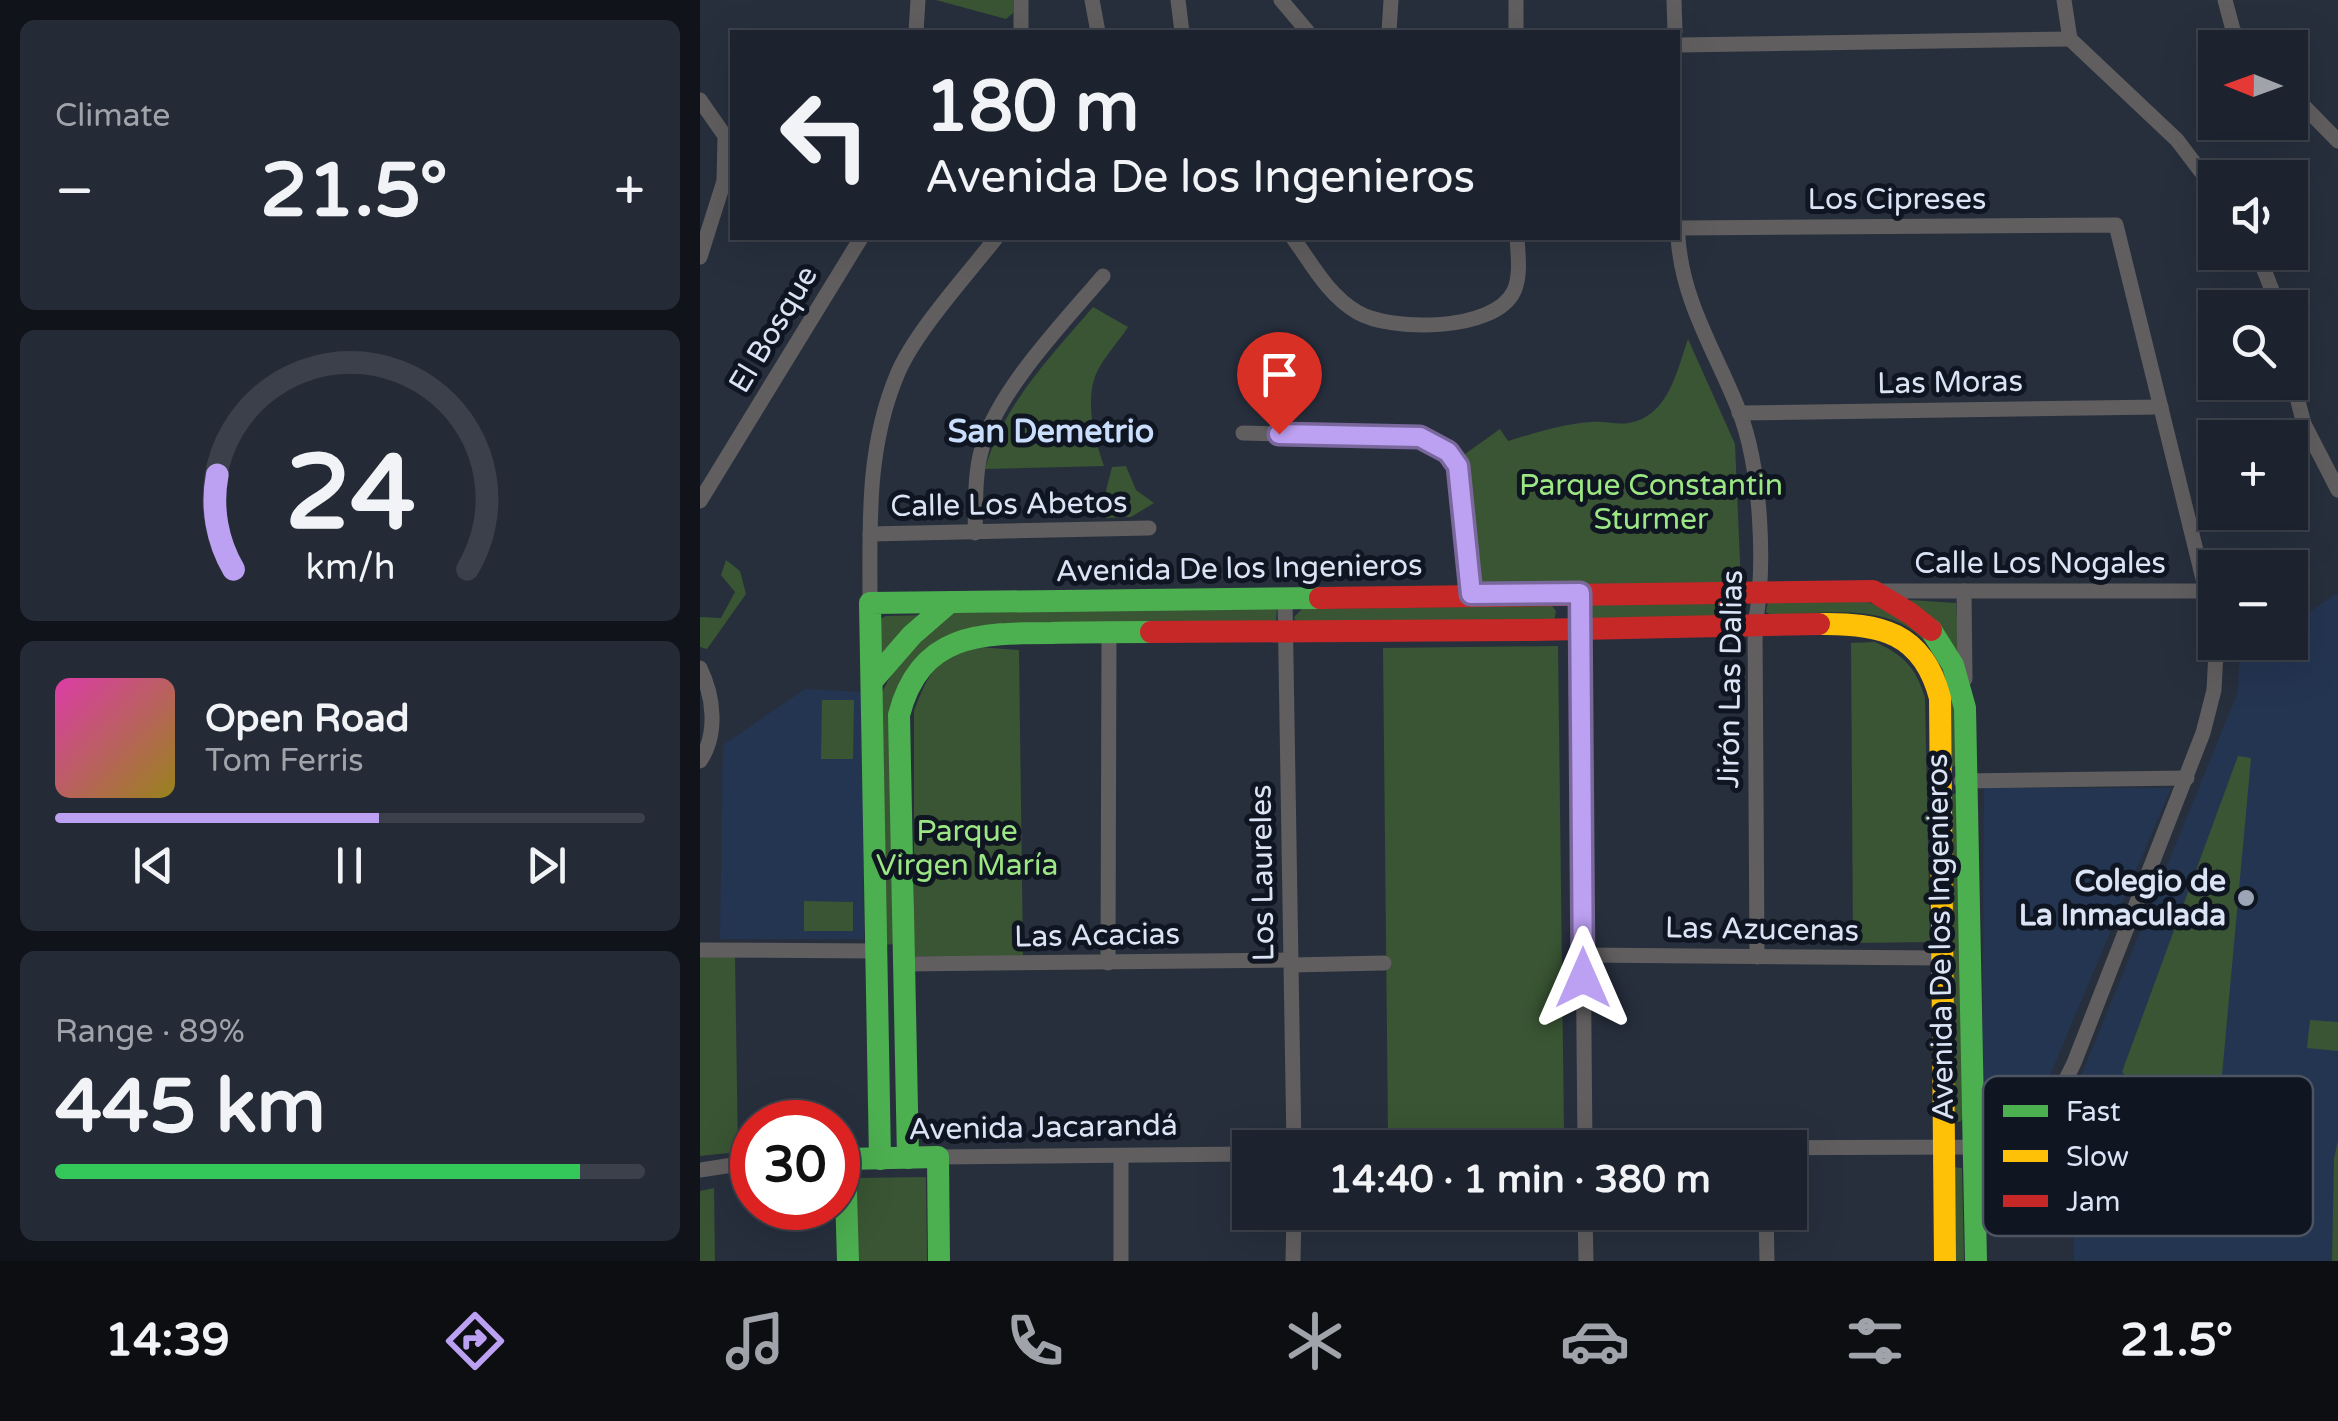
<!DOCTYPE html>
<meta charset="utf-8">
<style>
:root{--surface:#1d232e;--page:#252b36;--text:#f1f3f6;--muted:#a0a4aa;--line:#3b404a;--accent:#bca0f2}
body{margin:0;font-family:"Varela Round",sans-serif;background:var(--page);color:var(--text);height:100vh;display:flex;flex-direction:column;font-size:38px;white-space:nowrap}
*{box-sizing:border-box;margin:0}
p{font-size:32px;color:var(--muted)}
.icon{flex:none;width:55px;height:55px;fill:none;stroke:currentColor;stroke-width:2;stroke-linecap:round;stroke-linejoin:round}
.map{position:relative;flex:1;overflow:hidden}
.details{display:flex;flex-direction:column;gap:20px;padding:20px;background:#101319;width:700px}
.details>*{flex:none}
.guide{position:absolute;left:30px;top:30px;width:950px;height:210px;border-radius:0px;box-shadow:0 10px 40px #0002,0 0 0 2px var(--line);background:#1d232e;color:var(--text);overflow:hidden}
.needle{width:65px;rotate:271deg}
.buttons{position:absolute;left:1498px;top:30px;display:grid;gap:20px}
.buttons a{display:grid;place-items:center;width:110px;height:110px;border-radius:0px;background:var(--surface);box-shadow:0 10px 40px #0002,0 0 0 2px var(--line);font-size:50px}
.speed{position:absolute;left:30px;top:1100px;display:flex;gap:20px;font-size:50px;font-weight:700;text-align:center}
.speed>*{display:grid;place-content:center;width:130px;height:130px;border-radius:50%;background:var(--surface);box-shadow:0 10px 40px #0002,0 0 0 2px var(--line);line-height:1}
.speed .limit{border:15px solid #d22;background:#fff;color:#111}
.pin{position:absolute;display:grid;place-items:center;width:85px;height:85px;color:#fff;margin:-102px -42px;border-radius:50% 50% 50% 0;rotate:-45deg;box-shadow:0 0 10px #0007}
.pin .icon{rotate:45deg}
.me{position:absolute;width:110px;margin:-55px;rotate:0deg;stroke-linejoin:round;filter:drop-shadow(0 0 8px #0008)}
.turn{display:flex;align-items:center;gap:35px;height:210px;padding:0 30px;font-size:45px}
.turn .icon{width:130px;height:130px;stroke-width:2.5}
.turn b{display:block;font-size:70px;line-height:85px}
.big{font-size:75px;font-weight:700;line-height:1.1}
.details .widget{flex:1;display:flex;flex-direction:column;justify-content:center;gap:15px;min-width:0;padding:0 35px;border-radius:15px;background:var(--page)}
.details .dial{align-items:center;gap:0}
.dial svg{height:260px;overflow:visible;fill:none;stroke:var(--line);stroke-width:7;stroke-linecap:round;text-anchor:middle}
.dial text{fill:var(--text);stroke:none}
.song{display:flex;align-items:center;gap:30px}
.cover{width:120px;height:120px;border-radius:15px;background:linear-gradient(135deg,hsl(320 70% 55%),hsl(50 70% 35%))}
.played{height:10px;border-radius:5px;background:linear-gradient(90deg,var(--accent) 55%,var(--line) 55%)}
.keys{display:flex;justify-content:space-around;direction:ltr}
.heat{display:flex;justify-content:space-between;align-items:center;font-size:55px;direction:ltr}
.charge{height:15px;border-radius:8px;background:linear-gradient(90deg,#34c759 89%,var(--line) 0)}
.trip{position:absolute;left:532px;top:1130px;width:575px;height:100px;border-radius:0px;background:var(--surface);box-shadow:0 10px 40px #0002,0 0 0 2px var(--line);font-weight:700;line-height:100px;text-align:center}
.tabs{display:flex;height:160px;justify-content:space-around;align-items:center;background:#0c0e12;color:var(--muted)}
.tabs .icon{width:70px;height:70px}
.tabs .on{color:var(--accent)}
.tabs b{font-size:45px;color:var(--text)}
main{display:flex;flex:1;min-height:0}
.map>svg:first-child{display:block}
</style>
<main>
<section class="details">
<div class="widget"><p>Climate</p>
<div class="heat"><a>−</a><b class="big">21.5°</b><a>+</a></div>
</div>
<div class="widget dial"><svg viewBox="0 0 100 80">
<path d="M14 69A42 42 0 1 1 86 69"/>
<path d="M14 69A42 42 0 0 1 9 40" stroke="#bca0f2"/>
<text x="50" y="56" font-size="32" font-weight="700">24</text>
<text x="50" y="72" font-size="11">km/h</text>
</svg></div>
<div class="widget">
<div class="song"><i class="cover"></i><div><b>Open Road</b><p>Tom Ferris</p></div></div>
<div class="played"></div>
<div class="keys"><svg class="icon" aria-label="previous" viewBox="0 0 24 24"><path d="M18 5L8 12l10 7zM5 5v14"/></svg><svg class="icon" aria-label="pause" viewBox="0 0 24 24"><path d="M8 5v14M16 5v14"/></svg><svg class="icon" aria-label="next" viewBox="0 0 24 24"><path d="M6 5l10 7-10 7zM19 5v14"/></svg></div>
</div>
<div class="widget"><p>Range · 89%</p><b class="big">445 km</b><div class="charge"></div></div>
</section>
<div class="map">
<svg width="1638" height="1261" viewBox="0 0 1638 1261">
<rect width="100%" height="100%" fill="#272f3d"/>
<g fill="#243552">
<polygon points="1638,593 1638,1261 1374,1261 1373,1139 1332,1141 1370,1103 1538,692 1539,657 1562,643 1590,642 1590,624"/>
<polygon points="105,689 163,692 164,939 20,939 23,745"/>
<polygon points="1284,788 1471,788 1339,1101 1282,1127"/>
</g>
<g fill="#395533">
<polygon points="236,0 313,0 313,13 306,19"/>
<path d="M393 307 428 327C418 343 399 362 394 380 386 407 395 440 404 466L285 469C303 405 351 356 393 307Z"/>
<path d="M988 339 1035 444 1041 585 776 589 765 454 800 429 808 441C835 433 862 424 891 422 903 421 917 425 929 423 969 416 977 370 988 339Z"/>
<polygon points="426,466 436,490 454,503 431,517 406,518 405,495 412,467"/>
<polygon points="26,560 40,571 46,594 7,649 0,647 0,617 21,618 35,592 21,575"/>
<polygon points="1210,600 1256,603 1259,653"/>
<path d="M1068 601H1165L1199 614 1235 645 1257 698 1256 765 1251 768C1248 745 1242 670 1233 654 1203 598 1123 614 1071 615L1066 612Z"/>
<polygon points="1044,603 1043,618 885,620 881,609 890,605"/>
<polygon points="852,606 856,611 854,621 596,622 594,617 602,609"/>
<path d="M577 607 576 622 283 628 213 663 195 944 182 945 178 701C193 667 219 631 252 613Z"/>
<polygon points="224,615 177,663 180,619 186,616"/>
<path d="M1175 642C1204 655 1216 668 1225 698L1230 942 1153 943 1151 643Z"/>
<polygon points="858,646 864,1129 688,1132 683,648"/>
<path d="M278 647 319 650 323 958 214 956V711C228 673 237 656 278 647Z"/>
<polygon points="122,700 154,700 153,759 121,759"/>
<polygon points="1538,756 1551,758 1521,1086 1436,1088 1422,1072"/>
<polygon points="1260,793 1263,1118 1260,1122 1252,1121 1246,795"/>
<polygon points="104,901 153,902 153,931 104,931"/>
<polygon points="0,955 35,957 38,1152 0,1156"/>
<polygon points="1610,1020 1638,1022 1638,1051 1607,1048"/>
<polygon points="1638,1140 1638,1261 1632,1261 1634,1159"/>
<polygon points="1252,1167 1262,1168 1264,1261 1253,1261"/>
<polygon points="226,1177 227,1261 157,1261 156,1178"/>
<polygon points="14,1188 15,1261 0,1261 0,1191"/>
</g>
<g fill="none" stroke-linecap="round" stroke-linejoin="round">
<g stroke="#605e5e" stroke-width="15">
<polyline points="392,0 398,32"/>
<polyline points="478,0 482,32"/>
<polyline points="581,0 608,32"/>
<polyline points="816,0 816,32"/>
<polyline points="974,0 975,32"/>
<polyline points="1364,0 1370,39"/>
<polyline points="1525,0 1533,30 1547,48"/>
<polyline points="216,32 218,0"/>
<polyline points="321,32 321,0"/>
<polyline points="689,32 691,0"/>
<polyline points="1370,39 1477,140 1515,190"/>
<polyline points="978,45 1370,39"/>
<polyline points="1590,92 1638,141"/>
<polyline points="0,100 25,136 24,181 0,257"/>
<path d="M978 228 1416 225 1506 591 1516 652 1514 690 1503 733 1374 1063C1348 1117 1334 1134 1273 1147L1010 1148"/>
<path d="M978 237C982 302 1016 352 1039 411 1061 467 1066 566 1055 625L1057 957"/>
<path d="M593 238C612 264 628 295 657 312 690 332 795 332 814 291 821 276 818 254 817 238"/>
<polyline points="1557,252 1579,308"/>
<polyline points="1590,371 1604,424 1638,490"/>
<polyline points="1039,413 1461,407"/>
<polyline points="543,433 720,437 748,451 758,466 771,594"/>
<polyline points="0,501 161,238"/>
<path d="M275 533C276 505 274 475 282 448 297 391 365 321 403 276"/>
<polyline points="170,534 449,528"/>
<polyline points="1175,591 1506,591"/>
<polyline points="1264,591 1265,679"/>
<polyline points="880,593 885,1148"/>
<polyline points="585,598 594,1148"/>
<path d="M170 603C170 525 166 449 197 375 214 333 267 275 296 238"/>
<path d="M0 668C14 697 18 734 0 761"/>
<polyline points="1261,781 1487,778"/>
<polyline points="0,950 177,951"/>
<polyline points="883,955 1241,958"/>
<polyline points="408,963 409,634"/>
<polyline points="204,964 591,960"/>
<polyline points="591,965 684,963"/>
<polyline points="421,1156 421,1261"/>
<polyline points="238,1157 550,1154"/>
<polyline points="0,1170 52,1162"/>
<polyline points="885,1212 886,1261"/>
<polyline points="1066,1212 1067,1261"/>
<polyline points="593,1261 594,1212"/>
</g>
<g stroke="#4caf50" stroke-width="22">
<polyline points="1231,630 1253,665 1265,708 1276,1261"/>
<polyline points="172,681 212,635 250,602"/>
<path d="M208 1158 199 715C220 633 280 633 351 633 384 632 418 632 451 632"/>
<polyline points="180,1159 170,603 620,598"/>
<polyline points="148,1261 145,1159 238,1157 239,1261"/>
</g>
<path stroke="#ffc107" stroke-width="22" d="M1119 624C1180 623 1223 632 1240 698L1245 1261"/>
<g stroke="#c62828" stroke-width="22">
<polyline points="620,598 1173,591 1211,614 1231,630"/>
<polyline points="451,632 833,630 1119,624"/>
</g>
</g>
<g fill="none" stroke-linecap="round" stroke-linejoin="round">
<g stroke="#7a689d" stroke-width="25">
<polyline id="route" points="579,434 720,437 748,452 758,466 771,594 880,593 883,978"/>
</g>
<use href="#route" stroke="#bca0f2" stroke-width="18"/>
</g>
<circle fill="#9ba5b5" stroke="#0f1521" stroke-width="4" cx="1546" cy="898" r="10"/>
<g text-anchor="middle" stroke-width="10" stroke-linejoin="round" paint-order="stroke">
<g font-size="30" fill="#dae4f5" stroke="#0f1521">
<text x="1197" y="209">Los Cipreses</text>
<text transform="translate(73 329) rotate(-59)" y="10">El Bosque</text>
<text transform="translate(1250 382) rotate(-1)" y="10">Las Moras</text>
<text transform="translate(309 504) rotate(-1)" y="10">Calle Los Abetos</text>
<text x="1340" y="573">Calle Los Nogales</text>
<text transform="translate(539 568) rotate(-1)" y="10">Avenida De los Ingenieros</text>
<text transform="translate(1030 679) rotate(-89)" y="10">Jirón Las Dalias</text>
<text transform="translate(562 873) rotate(-91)" y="10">Los Laureles</text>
<text transform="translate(1062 929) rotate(1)" y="10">Las Azucenas</text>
<text transform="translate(397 935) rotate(-1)" y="10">Las Acacias</text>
<text transform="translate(1240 937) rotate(-91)" y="10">Avenida De los Ingenieros</text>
<text transform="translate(343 1127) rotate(-1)" y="10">Avenida Jacarandá</text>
</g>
<g font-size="30" fill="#9ce784" stroke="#0f1521">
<text x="951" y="495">Parque Constantin<tspan x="951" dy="34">Sturmer</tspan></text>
<text x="267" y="841">Parque<tspan x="267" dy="34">Virgen María</tspan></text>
</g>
<g font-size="30" font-weight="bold" fill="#dae4f5" stroke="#0f1521" text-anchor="end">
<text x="1526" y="891">Colegio de<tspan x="1526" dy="34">La Inmaculada</tspan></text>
</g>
<g font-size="32" font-weight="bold" fill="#c9ddfd" stroke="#0f1521">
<text x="351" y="442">San Demetrio</text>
</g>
</g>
<rect x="1283" y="1076" width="330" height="160" rx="15" fill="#0f1521" stroke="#4c5361" stroke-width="2.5"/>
<rect x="1303" y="1105" width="45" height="12" fill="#4caf50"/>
<rect x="1303" y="1150" width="45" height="12" fill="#ffc107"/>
<rect x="1303" y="1195" width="45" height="12" fill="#c62828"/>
<g font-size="28" fill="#dae4f5">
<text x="1366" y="1121">Fast</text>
<text x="1366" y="1166">Slow</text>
<text x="1366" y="1211">Jam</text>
</g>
</svg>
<div class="buttons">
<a><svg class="needle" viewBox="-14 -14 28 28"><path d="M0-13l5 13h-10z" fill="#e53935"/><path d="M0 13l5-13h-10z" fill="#a0a4aa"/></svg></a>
<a><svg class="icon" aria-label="sound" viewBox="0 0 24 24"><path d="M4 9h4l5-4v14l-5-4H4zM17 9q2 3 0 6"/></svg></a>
<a><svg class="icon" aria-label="search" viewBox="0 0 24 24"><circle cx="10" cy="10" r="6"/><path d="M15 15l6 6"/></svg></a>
<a>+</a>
<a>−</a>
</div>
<div class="speed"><div class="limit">30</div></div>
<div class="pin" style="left:579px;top:434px;background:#d93025"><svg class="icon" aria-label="arrive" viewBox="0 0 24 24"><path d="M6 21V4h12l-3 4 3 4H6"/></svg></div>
<svg class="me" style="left:883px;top:978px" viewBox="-20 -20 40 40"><path d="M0-17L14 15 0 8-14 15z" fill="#bca0f2" stroke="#fff" stroke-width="4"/></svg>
<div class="trip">14:40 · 1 min · 380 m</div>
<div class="guide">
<div class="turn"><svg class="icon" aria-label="left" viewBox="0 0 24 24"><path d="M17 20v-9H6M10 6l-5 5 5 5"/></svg><div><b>180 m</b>Avenida De los Ingenieros</div></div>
</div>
</div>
</main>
<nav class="tabs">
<b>14:39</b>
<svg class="icon on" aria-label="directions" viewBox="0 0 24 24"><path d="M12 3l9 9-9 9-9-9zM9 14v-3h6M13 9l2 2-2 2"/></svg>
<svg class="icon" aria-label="music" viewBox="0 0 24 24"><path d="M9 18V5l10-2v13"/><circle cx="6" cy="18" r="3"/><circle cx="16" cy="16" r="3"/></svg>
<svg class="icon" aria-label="phone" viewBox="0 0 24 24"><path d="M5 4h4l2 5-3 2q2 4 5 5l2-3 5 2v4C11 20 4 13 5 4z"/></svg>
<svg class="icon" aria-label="climate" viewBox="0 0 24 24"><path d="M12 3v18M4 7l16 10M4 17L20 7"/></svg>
<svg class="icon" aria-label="car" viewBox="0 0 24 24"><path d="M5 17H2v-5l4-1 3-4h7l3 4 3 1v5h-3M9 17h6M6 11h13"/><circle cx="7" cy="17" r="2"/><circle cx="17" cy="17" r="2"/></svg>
<svg class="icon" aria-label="filters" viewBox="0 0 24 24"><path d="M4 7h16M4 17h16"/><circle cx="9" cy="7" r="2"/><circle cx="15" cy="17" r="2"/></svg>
<b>21.5°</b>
</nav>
